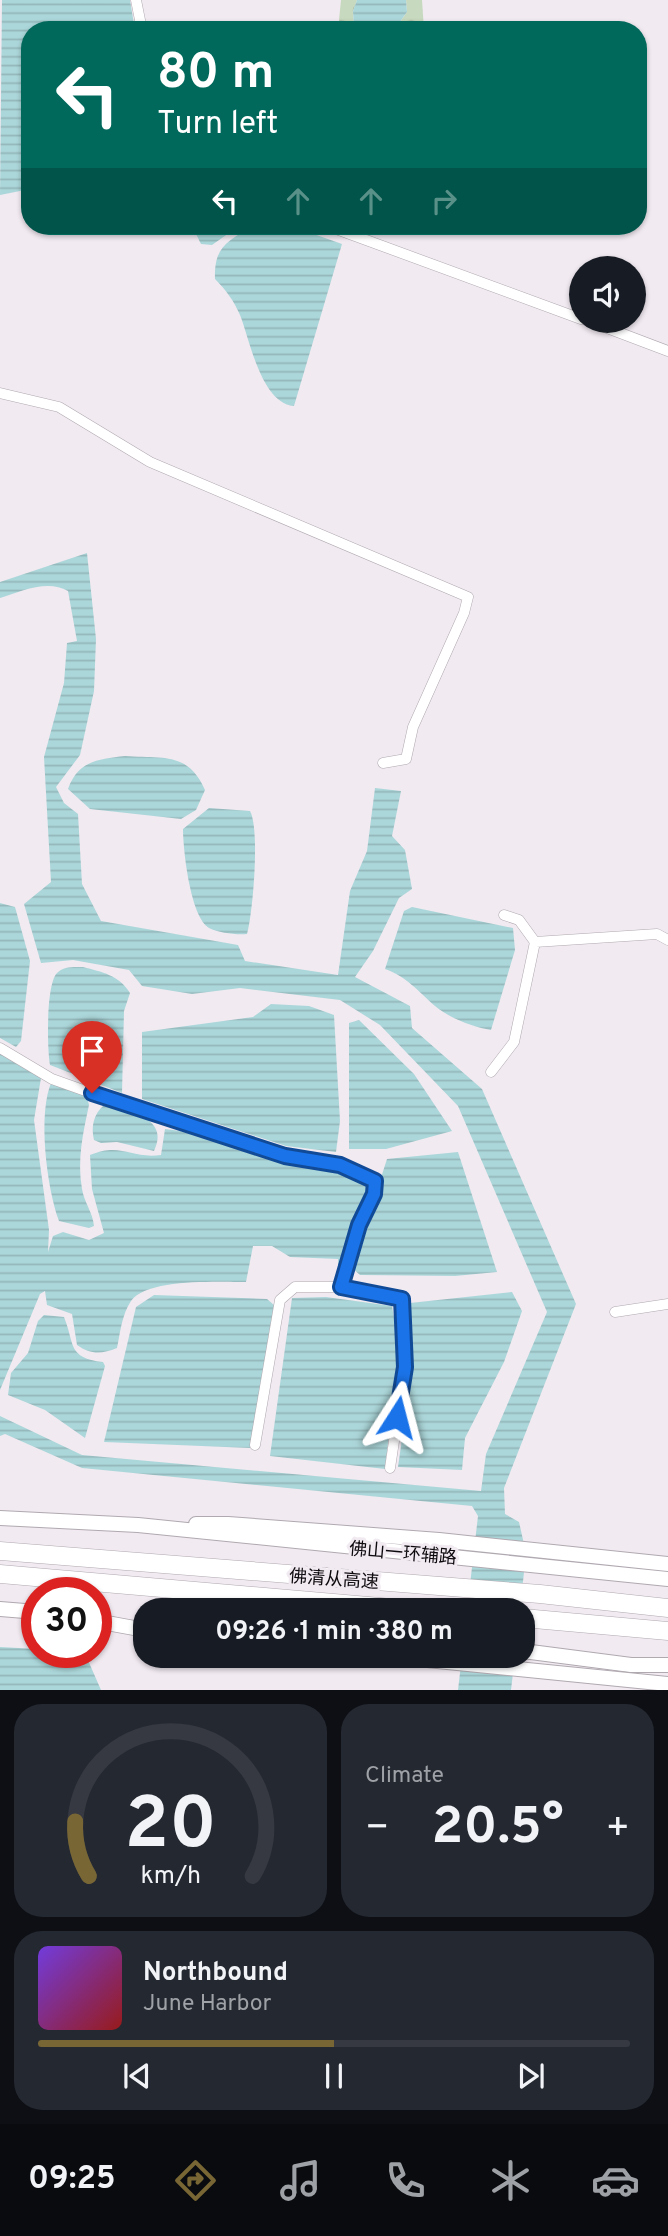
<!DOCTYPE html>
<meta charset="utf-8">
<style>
:root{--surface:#171b24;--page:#242831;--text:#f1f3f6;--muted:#9ea1a6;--line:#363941;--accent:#786634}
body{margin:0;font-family:Overpass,"Noto Sans SC",sans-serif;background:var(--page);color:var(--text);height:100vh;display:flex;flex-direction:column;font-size:26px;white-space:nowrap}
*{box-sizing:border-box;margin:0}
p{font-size:23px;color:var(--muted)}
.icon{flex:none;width:38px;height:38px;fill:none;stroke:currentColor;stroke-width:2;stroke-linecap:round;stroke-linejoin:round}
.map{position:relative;height:1690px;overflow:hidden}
.details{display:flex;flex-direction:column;gap:14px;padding:14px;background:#0d0f14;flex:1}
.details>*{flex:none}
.hud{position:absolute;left:21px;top:21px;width:626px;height:214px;border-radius:28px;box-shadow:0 2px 5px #0004;background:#00695c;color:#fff;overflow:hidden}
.buttons{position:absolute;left:569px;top:256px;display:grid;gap:14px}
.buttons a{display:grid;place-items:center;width:77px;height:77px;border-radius:50%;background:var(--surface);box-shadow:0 2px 5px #0004;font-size:35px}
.speed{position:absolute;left:21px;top:1577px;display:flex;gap:14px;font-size:35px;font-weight:700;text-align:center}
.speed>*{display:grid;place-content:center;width:91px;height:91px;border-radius:50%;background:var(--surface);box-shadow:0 2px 5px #0004;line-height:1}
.speed .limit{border:10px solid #d22;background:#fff;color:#111}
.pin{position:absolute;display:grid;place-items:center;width:60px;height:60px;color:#fff;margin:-72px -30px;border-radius:50% 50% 50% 0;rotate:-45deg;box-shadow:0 0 7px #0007}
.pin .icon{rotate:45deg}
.me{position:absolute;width:77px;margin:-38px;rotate:9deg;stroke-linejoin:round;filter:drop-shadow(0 0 5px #0008)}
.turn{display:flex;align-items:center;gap:24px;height:147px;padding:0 21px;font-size:32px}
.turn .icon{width:91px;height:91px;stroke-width:2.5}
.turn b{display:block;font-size:49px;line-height:60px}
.lanes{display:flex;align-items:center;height:66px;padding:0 21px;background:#0003;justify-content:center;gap:35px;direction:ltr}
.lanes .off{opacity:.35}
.big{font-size:52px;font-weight:700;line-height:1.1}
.details .tile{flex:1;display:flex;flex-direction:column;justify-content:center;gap:10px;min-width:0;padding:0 24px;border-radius:28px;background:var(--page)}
.details .dial{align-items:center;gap:0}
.dial svg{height:182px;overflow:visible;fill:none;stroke:var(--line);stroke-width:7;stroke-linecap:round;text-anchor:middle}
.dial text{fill:var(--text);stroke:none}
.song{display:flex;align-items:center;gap:21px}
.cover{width:84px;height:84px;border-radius:10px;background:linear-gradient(135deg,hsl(260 70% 55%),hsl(0 70% 35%))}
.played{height:7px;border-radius:4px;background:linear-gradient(90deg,var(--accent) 50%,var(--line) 50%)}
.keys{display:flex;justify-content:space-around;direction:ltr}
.heat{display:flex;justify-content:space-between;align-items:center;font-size:38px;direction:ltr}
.details .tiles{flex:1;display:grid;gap:14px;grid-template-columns:1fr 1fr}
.tile:last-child{grid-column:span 2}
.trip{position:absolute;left:133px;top:1598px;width:402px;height:70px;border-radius:28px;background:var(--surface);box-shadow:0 2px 5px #0004;font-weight:700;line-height:70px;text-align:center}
.tab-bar{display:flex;height:112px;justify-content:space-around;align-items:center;background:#090b0e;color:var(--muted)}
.tab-bar .icon{width:49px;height:49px}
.tab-bar .active{color:var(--accent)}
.tab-bar b{font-size:32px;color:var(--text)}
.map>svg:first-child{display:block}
</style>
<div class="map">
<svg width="668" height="1690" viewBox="0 0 668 1690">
<defs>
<pattern id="forest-crowns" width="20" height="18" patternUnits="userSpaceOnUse" patternTransform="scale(1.75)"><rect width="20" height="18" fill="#c7d9bf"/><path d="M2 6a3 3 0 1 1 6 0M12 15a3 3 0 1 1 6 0" fill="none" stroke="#aab9a3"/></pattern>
<pattern id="water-rules" width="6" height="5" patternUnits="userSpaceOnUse" patternTransform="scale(1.75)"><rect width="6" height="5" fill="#acd7da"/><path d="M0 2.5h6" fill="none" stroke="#93b7ba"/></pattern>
</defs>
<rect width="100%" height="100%" fill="#f1eaf1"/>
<g fill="url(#forest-crowns)">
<polygon points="341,0 357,0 353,11 354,30 338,30"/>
<polygon points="406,0 422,0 424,30 394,30 407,12"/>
</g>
<g fill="url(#water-rules)">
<polygon points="2,0 130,0 135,30 30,30 30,189 0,195"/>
<polygon points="357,0 406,0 407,12 394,30 354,30 353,11"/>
<polygon points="192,226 239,226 212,245 201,244"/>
<path d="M251 226H291L342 244 294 406C261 403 250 340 240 315 234 301 226 290 215 279 214 246 227 243 251 226Z"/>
<path d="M87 553 96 639 94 691 80 755 56 787 64 803 78 814 82 884 101 921 238 945 245 961 338 975 350 891 367 851 375 788 401 791 392 836 405 850 412 889 399 898 373 951 355 977 410 1006 412 1028 482 1089 576 1304 504 1488 505 1514 519 1522 526 1553 520 1610H467L478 1516 472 1506 82 1468 5 1434 0 1436V1416L82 1455 481 1491 486 1454 547 1312 458 1106 380 1025 340 1000 240 988 192 994 142 986 129 970 73 960 41 963 24 904 51 882 44 757 64 683 67 643 77 641 68 591C48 579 21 591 0 598V582Z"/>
<path d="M125 756C162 759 188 751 205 790L196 810 181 819 90 809 68 789C78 761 98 759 125 756Z"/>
<path d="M209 808 250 811C260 829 253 912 247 934 236 935 219 933 209 928 190 917 183 849 183 829Z"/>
<polygon points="0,903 15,907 30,961 21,1041 16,1047 0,1038"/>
<path d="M412 907 513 928 515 950 491 1030C473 1027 449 1018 435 1006 418 991 407 977 385 969L404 911Z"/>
<path d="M83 967C102 972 119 975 130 993L124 1011 122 1093 50 1065C47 1049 46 984 57 973 64 966 73 967 83 967Z"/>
<polygon points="271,1004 309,1006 334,1015 340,1121 336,1152 286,1146 142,1099 142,1032 253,1017"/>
<polygon points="359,1020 414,1074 452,1131 386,1149 349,1149 349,1023"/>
<path d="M0 1051 41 1078 34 1120 49 1230 48 1252 53 1236 63 1232 89 1240 104 1233 92 1189 90 1155C122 1142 130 1159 161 1155L165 1129C206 1133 246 1149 286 1159 315 1167 342 1168 369 1182 371 1199 359 1207 353 1222 346 1238 349 1258 338 1271V1259L290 1257 272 1246H253L246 1282C220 1282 147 1278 131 1301 122 1314 120 1333 117 1348 102 1354 91 1355 77 1345L72 1314 47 1305 45 1291 40 1294 0 1390Z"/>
<path d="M52 1081 87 1097 89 1105C83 1133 77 1159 82 1189 84 1202 93 1213 94 1226L89 1228 59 1221C47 1189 37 1112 52 1081Z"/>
<path d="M104 1105C127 1109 171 1118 154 1151L117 1142 101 1143 94 1140C91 1127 93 1115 104 1105Z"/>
<polygon points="458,1152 497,1272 455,1276 360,1275 352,1268 387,1159"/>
<polygon points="512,1292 522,1311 504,1362 465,1438 462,1470 398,1467 412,1368 410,1303"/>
<polygon points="154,1295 267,1299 274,1305 250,1448 104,1442 136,1307"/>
<polygon points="326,1297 392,1306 399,1348 385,1469 270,1456 292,1298"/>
<path d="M44 1315 64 1317C75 1344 67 1358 103 1362L105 1366 85 1438 45 1410 8 1395 11 1373 28 1353 38 1321Z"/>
<polygon points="0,1647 37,1649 37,1652 77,1652 87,1658 101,1690 0,1690"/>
<polygon points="462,1656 515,1656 511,1690 458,1690"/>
</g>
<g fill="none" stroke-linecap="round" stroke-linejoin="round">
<g stroke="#b0a9b0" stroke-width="11">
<g id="minor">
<polyline points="136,0 142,30"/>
<polyline points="328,226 581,319"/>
<polyline points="586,320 668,351"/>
<polyline points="0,393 59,407 150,462 468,597 464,613 413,727 406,759 383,763"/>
<polyline points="504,915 519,920 535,942"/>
<polyline points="0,1048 52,1079 111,1100 285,1156 340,1165 375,1181 374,1194 359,1225 341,1287 295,1287 280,1300 255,1445"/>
<polyline points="491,1072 514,1042 535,942 657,934 668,940"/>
<polyline points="341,1287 402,1299 405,1367 390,1468"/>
<polyline points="615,1312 668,1304"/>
</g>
</g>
<g stroke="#b0a9b0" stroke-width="16">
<g id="secondary">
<polyline points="0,1518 138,1525 668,1579"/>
<polyline points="196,1524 228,1524 439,1540 668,1564"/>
<polyline points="0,1609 37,1612"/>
<polyline points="96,1621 145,1630"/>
<polyline points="523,1651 631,1665 668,1665"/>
</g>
</g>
<g stroke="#b0a9b0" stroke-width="19">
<g id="motorway">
<polyline points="0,1551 540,1594 668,1608"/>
<polyline points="0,1574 414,1610"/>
<polyline points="523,1618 668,1631"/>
</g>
</g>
<use href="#minor" stroke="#fff" stroke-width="10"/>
<use href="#secondary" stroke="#fff" stroke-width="14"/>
<use href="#motorway" stroke="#fff" stroke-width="18"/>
<g stroke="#b0a9b0" stroke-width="16" stroke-linecap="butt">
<polyline id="secondary-bridge" points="387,1656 668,1684"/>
</g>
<use href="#secondary-bridge" stroke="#fff" stroke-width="14"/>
</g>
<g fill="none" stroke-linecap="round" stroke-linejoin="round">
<g stroke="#114b97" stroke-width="18">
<polyline id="route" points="92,1093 285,1156 340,1165 375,1181 374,1194 359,1225 341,1287 402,1299 405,1367 397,1417"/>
</g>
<use href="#route" stroke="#1a73e8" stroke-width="12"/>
</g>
<g text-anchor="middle" stroke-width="6" stroke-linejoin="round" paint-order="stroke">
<g font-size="18" fill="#0d0a0d" stroke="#f1eaf1">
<text transform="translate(403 1553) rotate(5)" y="6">佛山一环辅路</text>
<text transform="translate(334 1579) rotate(4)" y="6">佛清从高速</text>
</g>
</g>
</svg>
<div class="buttons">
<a><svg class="icon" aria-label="sound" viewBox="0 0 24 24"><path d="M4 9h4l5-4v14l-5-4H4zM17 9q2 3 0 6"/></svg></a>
</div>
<div class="speed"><div class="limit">30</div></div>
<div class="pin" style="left:92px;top:1093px;background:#d93025"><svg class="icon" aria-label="arrive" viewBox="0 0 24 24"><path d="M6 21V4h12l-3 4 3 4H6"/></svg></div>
<svg class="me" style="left:397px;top:1417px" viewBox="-20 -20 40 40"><path d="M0-17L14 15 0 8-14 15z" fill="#1a73e8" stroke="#fff" stroke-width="4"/></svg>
<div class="trip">09:26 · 1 min · 380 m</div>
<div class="hud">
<div class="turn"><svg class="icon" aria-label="left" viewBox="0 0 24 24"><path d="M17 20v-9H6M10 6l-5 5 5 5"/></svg><div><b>80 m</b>Turn left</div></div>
<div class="lanes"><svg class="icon" aria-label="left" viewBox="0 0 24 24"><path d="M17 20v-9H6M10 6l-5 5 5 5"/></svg><svg class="icon off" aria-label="ahead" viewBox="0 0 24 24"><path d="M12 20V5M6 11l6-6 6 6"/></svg><svg class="icon off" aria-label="ahead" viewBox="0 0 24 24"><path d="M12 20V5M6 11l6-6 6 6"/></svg><svg class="icon off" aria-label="right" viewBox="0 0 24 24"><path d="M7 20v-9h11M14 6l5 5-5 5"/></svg></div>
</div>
</div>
<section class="details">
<div class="tiles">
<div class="tile dial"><svg viewBox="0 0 100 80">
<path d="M14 69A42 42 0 1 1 86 69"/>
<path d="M14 69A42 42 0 0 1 8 45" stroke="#786634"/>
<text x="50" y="56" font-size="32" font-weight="700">20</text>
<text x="50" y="72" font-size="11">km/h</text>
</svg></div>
<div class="tile"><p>Climate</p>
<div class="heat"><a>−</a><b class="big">20.5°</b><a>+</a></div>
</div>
<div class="tile">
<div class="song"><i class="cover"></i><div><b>Northbound</b><p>June Harbor</p></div></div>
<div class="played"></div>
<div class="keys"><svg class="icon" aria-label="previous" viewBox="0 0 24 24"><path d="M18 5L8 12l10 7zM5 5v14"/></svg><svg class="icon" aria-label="pause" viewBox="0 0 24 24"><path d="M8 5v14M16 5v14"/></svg><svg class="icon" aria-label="next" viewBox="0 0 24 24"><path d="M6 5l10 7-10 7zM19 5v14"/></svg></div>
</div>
</div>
</section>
<nav class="tab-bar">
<b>09:25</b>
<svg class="icon active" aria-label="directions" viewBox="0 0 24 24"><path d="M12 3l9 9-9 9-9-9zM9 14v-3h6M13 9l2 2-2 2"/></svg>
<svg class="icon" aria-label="music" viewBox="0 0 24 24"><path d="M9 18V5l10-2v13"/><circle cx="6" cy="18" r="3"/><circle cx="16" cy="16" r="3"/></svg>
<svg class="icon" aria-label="phone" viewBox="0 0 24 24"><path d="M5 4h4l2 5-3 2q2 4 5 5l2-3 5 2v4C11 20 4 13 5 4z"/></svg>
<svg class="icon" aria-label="climate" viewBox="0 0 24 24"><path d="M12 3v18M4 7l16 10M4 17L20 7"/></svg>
<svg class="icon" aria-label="car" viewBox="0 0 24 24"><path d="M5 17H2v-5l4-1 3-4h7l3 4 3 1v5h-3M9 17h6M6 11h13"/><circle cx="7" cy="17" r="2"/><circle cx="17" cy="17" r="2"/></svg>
</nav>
